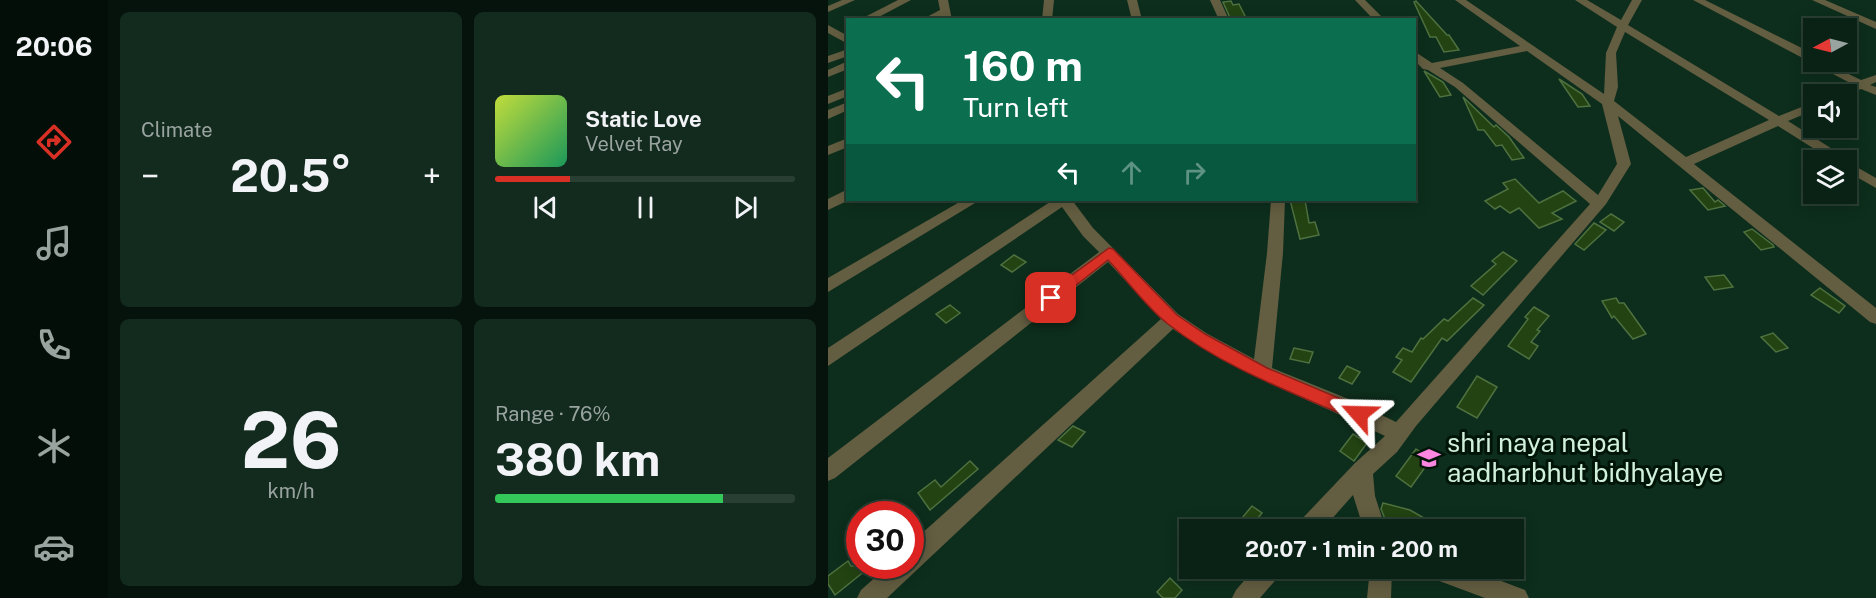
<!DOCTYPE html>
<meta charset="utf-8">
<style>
:root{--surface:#0a2215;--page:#132a1e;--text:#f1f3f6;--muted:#99a4a0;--line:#2a3f34;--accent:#d93025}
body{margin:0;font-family:"Public Sans",sans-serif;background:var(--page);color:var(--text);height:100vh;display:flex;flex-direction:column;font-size:22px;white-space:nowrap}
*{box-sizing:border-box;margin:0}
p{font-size:20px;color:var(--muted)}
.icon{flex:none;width:33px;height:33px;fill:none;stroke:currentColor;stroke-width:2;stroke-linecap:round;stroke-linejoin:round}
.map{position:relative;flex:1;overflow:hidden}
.details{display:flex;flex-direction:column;gap:12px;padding:12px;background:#06130c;width:720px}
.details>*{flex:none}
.guide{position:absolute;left:18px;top:18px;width:570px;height:183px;border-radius:0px;box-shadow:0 3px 15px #0003,0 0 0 2px var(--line);background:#0b6e4f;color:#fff;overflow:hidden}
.needle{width:39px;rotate:263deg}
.controls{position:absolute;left:975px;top:18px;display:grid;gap:12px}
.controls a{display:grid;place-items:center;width:54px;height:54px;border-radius:0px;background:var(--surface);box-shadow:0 3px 15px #0003,0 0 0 2px var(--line);font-size:30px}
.speed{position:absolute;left:18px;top:501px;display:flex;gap:12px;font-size:30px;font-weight:700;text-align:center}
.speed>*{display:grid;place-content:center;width:78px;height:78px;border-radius:50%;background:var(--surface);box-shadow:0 3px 15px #0003,0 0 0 2px var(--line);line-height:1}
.speed .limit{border:9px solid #d22;background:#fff;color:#111}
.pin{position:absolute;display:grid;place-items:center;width:51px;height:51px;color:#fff;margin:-26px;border-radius:12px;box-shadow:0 3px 9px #0006}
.me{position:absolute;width:66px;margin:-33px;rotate:295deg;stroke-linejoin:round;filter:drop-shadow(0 0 4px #0008)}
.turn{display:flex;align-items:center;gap:21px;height:126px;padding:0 18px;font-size:27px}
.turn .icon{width:78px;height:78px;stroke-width:2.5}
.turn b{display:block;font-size:42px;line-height:51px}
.lanes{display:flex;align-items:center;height:57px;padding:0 18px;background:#0003;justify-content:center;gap:30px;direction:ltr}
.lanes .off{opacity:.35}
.big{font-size:45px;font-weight:700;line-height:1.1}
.details .card{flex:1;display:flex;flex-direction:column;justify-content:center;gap:9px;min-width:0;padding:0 21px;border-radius:9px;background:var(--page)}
.details .dial{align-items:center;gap:0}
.dial b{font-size:78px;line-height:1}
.song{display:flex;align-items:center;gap:18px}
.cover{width:72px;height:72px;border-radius:9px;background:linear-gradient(135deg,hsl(70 70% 55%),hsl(150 70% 35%))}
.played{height:6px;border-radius:3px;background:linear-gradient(90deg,var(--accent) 25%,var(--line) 25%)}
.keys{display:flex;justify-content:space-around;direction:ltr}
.heat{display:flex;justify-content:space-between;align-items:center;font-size:33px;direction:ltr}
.charge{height:9px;border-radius:4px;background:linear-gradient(90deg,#34c759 76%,var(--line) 0)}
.details .tiles{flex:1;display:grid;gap:12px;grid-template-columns:repeat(2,1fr)}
.trip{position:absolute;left:351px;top:519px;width:345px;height:60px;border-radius:0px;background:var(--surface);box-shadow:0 3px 15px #0003,0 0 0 2px var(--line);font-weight:700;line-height:60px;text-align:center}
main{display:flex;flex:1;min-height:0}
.menu{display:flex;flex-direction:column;width:108px;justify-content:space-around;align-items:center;background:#040e08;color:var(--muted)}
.menu .icon{width:42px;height:42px}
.menu .current{color:var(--accent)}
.menu b{font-size:27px;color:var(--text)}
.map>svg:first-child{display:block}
</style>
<main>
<nav class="menu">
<b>20:06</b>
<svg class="icon current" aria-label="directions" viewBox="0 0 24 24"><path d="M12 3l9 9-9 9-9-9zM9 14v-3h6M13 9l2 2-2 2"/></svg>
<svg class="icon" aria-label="music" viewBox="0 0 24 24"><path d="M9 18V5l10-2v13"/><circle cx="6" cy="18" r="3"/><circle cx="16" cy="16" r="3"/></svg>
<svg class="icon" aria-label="phone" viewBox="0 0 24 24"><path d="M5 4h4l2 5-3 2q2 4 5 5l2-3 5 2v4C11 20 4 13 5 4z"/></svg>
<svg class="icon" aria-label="climate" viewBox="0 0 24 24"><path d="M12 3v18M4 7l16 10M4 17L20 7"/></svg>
<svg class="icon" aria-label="car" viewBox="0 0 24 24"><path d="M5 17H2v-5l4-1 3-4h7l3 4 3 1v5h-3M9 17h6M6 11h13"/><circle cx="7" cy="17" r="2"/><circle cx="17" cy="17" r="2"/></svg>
</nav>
<section class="details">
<div class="tiles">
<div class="card"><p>Climate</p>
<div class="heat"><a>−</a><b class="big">20.5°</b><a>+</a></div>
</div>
<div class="card">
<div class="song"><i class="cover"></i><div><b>Static Love</b><p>Velvet Ray</p></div></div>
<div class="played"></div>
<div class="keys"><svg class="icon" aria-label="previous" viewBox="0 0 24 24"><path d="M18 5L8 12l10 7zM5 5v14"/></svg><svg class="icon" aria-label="pause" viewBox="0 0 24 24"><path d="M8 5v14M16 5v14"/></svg><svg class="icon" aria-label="next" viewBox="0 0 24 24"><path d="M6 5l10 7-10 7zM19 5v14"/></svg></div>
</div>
<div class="card dial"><b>26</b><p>km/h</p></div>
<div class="card"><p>Range · 76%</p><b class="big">380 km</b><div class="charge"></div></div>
</div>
</section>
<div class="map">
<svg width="1048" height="598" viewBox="0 0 1048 598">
<rect width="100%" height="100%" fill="#0d2e1c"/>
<g fill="#234312" stroke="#4e713f" stroke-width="1.5">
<polygon points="403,1 405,5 411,4 419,20 403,20 395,2"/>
<polygon points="588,1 619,35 621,35 631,50 616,52 608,37 602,37 586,2"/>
<polygon points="596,71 615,82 623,95 612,97"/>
<polygon points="731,79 754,94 762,106 750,107"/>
<polygon points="635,97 666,127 668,125 681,137 696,158 684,160 674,145 668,146 656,130 650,130"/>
<polygon points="687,179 711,203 735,191 748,201 724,213 734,219 711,228 691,208 682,213 672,206 667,209 657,201 680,189 675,183"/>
<polygon points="875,188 887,202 890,200 897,206 880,210 862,190"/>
<polygon points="462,200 477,200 481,223 487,222 491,235 472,239"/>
<polygon points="783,214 796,222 786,231 772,222"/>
<polygon points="766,223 778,230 756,250 747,244"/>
<polygon points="924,229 945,245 946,247 933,250 916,232"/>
<polygon points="675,252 689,261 655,295 643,286 668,264 664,261"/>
<polygon points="186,255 198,262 184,272 173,265"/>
<polygon points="896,275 905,287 886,290 877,277"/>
<polygon points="992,288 1017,306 1011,313 983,295"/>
<polygon points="645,298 656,305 619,341 614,338 583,382 565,372 574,360 568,357 575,348 584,352 593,338 595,339 616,319 620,321"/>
<polygon points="788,298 791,303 796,303 818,334 805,339 786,316 784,318 774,301"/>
<polygon points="122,305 132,313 118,323 108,314"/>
<polygon points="706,307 721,316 709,330 712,331 703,342 710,346 701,359 680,346 700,319 697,317"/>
<polygon points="945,333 960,348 948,352 933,337"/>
<polygon points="466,348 485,352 481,363 462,359"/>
<polygon points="519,366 532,372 524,384 511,378"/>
<polygon points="649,376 669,387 649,418 629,407"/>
<polygon points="245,426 257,432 244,447 230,440"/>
<polygon points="525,434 539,443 526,461 512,451"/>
<polygon points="588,449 603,459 583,487 568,476"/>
<polygon points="142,461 150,469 102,510 90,493 107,480 113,487"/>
<polygon points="555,503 582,510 617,530 570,530 573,523 557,519 553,509"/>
<polygon points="424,506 434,513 430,518 444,530 404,530"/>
<polygon points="20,561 23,566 43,566 7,595 0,584 0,576"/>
<polygon points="342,578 354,590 347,598 335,598 329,592"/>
</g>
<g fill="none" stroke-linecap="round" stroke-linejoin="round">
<g fill="#635d41" fill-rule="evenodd">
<polygon points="14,0 27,0 0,12 0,6"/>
<polygon points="70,0 83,0 45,20 31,20"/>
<polygon points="110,0 120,0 124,20 114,20 113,17 107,20 93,20 112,10"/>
<polygon points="216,0 226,0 224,20 214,20"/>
<polygon points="299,0 309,0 314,20 304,20"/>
<polygon points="382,0 392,0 401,20 391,20"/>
<polygon points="527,0 537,0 557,20 546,20"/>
<path d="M627 0H638L776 94 778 53 789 27 747 0H759L793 20 804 0H814L800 25 951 116 986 102V110L960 121 1017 157 1018 160H1004L950 126 866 164 1048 308V324L1042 322 790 116 803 164 778 204 588 426 569 452 545 474 547 496 558 530H536L525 495 494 530H468L471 522 527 463 557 436C486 401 411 374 345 329L59 598H29L33 590 60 566H82V544L333 319 280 262 7 478 0 481V458L271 252 255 236 234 207 0 366V348L225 200H244L265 228 350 314 378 333 426 359 439 253 443 200H457L455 253 444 368 518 398 568 422 762 204 627 87 600 70 595 69 586 60V51L604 63 692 46ZM797 32 941 120 858 157 786 101 790 87 788 53ZM699 51 774 104 789 164 770 195 635 83 612 68Z"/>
<polygon points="865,0 877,0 986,54 986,62 996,62 1033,80 1048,75 1048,82 1042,85 1048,87 1048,95 1033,89 1018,95 1004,94 1006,92 1024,84"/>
<polygon points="984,0 997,0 1048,22 1048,29"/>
<polygon points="0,25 20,36 20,44 0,33"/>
<polygon points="20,49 20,56 0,63 0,56"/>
<polygon points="20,61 20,69 0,77 0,70"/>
<polygon points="20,88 20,96 0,104 0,96"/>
<polygon points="20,102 20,110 0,119 0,110"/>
<polygon points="20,138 20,147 0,155 0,146"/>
<polygon points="1018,161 1048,178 1048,188 1018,171"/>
<polygon points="20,189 21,200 0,210 0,199"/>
<polygon points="135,200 152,200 0,292 0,278"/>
<polygon points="427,568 454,568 451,576 432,598 404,598 408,590"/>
<polygon points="542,568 564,568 563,598 539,598"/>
<polygon points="595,568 639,568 697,590 701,598 657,598 598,576"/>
</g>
</g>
<path fill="#d93025" stroke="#8d1f18" stroke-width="1.5" d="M281 248 285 249 349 315 377 334 439 368 537 409 539 414 537 419 531 421 525 419C463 392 394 367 340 324 318 307 300 281 280 260L228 301H218L216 298 218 294Z"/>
<defs>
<g id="school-bare" transform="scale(1.8)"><path d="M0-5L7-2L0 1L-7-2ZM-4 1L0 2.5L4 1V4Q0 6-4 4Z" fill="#fd86e1" stroke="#001508" stroke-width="2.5" paint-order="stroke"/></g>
</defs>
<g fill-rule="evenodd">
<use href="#school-bare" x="601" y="458"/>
</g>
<g text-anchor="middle" stroke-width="6" stroke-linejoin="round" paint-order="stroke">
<g font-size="26" fill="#d1f0dc" stroke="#001508" text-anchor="start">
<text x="619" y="452">shri naya nepal<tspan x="619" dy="30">aadharbhut bidhyalaye</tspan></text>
</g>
</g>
</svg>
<div class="controls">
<a><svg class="needle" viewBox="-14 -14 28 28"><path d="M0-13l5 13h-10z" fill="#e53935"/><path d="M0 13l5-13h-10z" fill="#99a4a0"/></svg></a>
<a><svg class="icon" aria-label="sound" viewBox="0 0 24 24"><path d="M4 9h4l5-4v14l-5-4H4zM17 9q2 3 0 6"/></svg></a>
<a><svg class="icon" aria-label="layers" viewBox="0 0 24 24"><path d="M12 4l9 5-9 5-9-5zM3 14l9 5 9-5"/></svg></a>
</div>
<div class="speed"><div class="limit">30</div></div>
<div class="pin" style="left:223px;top:298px;background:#d93025"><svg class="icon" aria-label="arrive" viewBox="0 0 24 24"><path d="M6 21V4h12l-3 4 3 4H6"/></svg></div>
<svg class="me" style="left:531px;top:414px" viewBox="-20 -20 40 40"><path d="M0-17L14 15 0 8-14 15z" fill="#d93025" stroke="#fff" stroke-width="4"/></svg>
<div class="trip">20:07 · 1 min · 200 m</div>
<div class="guide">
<div class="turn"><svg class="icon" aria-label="left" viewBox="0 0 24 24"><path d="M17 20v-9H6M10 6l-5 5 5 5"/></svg><div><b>160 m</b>Turn left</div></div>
<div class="lanes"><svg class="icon" aria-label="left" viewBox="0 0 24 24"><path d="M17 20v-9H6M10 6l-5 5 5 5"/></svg><svg class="icon off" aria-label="ahead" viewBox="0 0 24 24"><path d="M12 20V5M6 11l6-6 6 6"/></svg><svg class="icon off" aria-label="right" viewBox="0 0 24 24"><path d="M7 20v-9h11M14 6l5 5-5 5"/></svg></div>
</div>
</div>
</main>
